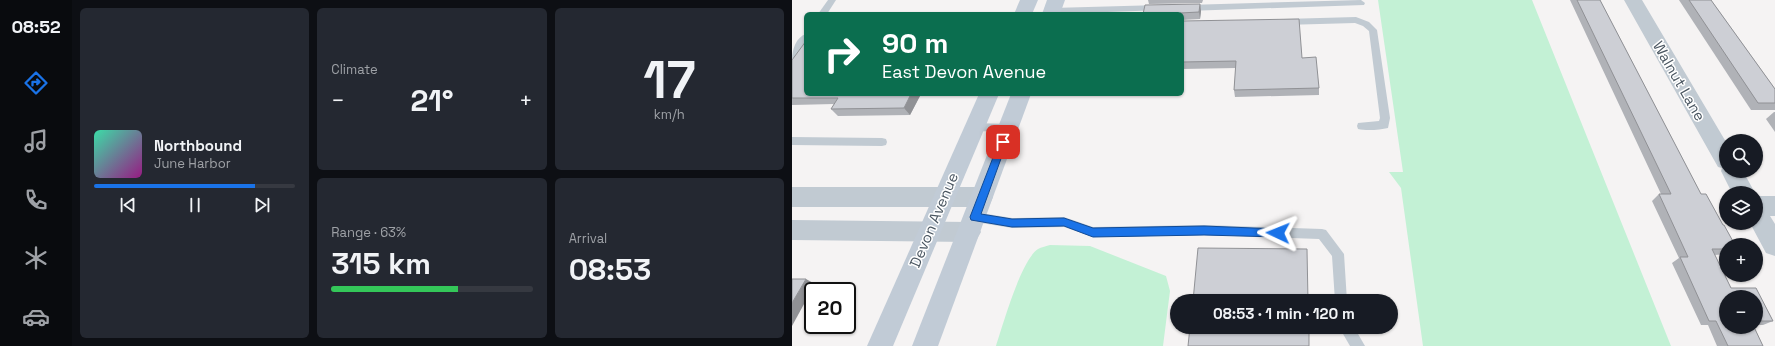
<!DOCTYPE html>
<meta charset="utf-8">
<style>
:root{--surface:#171b24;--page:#242831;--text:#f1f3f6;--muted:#9ea1a6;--line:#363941;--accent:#1a73e8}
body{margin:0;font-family:"Space Grotesk",sans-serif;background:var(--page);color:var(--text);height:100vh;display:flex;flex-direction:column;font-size:15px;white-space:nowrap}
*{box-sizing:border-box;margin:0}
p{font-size:13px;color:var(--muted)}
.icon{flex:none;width:22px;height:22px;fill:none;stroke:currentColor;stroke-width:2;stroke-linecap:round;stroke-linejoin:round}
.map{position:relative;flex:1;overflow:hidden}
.sheet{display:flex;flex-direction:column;gap:8px;padding:8px;background:#0d0f14;width:720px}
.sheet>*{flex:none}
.top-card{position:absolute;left:12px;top:12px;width:380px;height:84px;border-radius:6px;box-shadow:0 1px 3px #0004;background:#0b6e4f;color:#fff;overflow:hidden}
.buttons{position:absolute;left:927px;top:134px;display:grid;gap:8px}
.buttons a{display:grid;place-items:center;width:44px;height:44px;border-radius:50%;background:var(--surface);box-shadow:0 1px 3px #0004;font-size:20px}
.speed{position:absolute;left:12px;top:282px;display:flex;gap:8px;font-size:20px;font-weight:700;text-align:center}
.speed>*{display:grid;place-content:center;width:52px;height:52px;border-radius:50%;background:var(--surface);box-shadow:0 1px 3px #0004;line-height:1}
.speed .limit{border:2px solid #111;border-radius:6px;background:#fff;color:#111}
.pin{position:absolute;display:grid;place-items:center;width:34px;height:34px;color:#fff;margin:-17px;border-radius:8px;box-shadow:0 2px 6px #0006}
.me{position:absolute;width:44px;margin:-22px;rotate:272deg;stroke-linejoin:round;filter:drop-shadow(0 0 3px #0008)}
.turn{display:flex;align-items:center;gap:14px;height:84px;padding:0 12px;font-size:18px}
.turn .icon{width:52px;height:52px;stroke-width:2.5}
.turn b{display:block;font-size:28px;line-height:34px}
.big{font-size:30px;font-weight:700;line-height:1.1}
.sheet .widget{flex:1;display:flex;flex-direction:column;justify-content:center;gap:6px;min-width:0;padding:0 14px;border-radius:6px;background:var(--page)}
.sheet .dial{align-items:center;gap:0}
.dial b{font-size:52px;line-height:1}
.song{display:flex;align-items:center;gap:12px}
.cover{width:48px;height:48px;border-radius:6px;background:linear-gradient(135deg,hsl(160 70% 55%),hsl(310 70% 35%))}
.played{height:4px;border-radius:2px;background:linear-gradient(90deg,var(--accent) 80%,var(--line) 80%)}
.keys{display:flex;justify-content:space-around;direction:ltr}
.heat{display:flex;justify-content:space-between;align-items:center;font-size:22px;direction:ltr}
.charge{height:6px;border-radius:3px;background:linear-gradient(90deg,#34c759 63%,var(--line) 0)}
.sheet .tiles{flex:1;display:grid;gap:8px;grid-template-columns:repeat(3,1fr)}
.widget:first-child{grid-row:span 2}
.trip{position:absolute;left:378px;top:294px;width:228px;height:40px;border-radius:20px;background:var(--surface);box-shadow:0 1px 3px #0004;font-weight:700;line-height:40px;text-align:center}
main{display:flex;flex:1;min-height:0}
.menu{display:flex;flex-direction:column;width:72px;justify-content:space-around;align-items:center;background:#090b0e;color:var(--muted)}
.menu .icon{width:28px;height:28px}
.menu .selected{color:var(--accent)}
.menu b{font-size:18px;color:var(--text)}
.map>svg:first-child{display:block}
</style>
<main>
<nav class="menu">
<b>08:52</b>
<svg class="icon selected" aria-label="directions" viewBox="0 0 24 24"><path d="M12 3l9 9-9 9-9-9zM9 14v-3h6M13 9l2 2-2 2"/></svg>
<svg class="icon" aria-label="music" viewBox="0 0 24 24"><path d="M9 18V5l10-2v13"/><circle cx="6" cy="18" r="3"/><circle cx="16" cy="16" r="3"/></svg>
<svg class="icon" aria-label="phone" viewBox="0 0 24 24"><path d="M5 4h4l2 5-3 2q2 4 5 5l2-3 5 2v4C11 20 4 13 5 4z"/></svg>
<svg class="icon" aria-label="climate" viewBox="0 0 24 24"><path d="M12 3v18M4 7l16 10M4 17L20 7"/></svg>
<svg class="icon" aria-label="car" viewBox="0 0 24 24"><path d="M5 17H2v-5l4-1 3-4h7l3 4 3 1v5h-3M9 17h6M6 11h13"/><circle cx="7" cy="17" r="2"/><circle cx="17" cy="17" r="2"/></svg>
</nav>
<section class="sheet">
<div class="tiles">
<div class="widget">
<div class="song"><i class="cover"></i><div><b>Northbound</b><p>June Harbor</p></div></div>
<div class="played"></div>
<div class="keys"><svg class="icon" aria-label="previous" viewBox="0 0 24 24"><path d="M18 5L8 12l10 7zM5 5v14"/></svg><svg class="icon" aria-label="pause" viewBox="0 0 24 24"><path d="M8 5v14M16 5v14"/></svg><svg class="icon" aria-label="next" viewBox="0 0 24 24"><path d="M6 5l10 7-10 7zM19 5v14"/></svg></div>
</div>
<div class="widget"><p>Climate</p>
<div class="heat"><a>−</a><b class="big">21°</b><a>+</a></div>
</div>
<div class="widget dial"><b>17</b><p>km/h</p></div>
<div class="widget"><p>Range · 63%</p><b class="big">315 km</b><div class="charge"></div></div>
<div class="widget"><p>Arrival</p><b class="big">08:53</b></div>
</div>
</section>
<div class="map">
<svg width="983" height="346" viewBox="0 0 983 346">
<rect width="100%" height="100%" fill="#f5f3f3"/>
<g fill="#c3f1d5">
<polygon points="586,0 740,0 879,346 631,346 609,188 597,172 611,172"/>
<path d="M258 245 298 246 374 276 378 291 371 346H204C211 325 229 260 246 249 249 247 255 246 258 245Z"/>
</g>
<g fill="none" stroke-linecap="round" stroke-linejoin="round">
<g fill="#c1cad2" fill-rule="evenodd">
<polygon points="36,0 44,0 35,14 26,14"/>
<polygon points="569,0 573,3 572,5 395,11 391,8 395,5"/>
<polygon points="368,5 371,6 372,8 371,10 260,14 256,11 260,8"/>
<path d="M564 17 577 22 585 30 598 118 596 128C588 130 574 131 566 129L565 126 566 123 587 121 588 118 577 31 571 26 563 23 492 25 488 22 492 19Z"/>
<path d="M14 34C14 43 10 56 0 59 0 50 4 37 14 34Z"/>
<polygon points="183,123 216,124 220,125 221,128 220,131 216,132 183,131 179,130 178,127 179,124"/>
<polygon points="0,137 90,138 94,139 95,142 94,145 90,146 0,145"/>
<polygon points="183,212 220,218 272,217 301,227 412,225 530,229 534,230 552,254 555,301 543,301 540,256 527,239 412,235 301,237 272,227 220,228 183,222 179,221 177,217 179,213"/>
<polygon points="547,327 562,327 573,346 558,346"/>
</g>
<g fill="#c1cad2" fill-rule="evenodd">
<polygon points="832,0 850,0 934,142 934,171 951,171 963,193 940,193 929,171 930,168 926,167"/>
<polygon points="0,187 190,187 198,190 201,197 198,204 190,207 0,207"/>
<polygon points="964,196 983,196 983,216 978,216 983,224 983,256 974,253 958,223 964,223"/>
<polygon points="0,220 177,222 185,225 189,232 185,239 177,242 0,240"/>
</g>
<g fill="#c1cbd6" fill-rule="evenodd">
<polygon points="228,0 246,0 240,14 222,14"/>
<polygon points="255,0 273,0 268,14 250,14"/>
<polygon points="187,94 207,94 101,346 75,346"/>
<polygon points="219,94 239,94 146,346 120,346"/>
</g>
</g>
<g fill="#b0b2b7">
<polygon points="356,0 411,0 410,3 357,4"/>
<polygon points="778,0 808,0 909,194 914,194 931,225 932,225 943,245 934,245 934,254 923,255 939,288 964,288 981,321 971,325 964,325 964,297 934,297 934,327 962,327 971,346 925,346 916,325 909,325 880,263 887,258 860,201 867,194 869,194"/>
<polygon points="887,0 919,0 983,89 983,110 959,110"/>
<polygon points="408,4 409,11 408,19 390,20 390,14 351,14"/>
<polygon points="390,21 510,58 527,88 527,95 443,97 442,90 444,68 390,69"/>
<polygon points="0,60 14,94 129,94 118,115 46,116 39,109 42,104 0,105"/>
<polygon points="982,112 983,112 983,132 974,119"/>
</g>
<g fill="#909195">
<polygon points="408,4 409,11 408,19 407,12"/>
<polygon points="119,94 129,94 118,115 112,108"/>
<polygon points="14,279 23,284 0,326 0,303"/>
</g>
<g fill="#cdcfd5" stroke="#909195">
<polygon points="785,0 808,0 909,194 914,194 931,225 932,225 943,245 934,245 934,249 920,249 939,288 964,288 981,321 964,321 964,297 934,297 934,327 962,327 971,346 936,346 924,321 917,321 888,257 896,257 867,194 879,194"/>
<polygon points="897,0 919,0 983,89 983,103 966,103"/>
<polygon points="408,4 407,12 388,13 388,14 351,14 353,5"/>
<polygon points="507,19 510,58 524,57 527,88 442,90 444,61 390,62 390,21"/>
<polygon points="14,41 14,94 119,94 112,108 39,109 46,98 0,98 0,60"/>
<polygon points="406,248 515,249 516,301 401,301"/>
<polygon points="0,279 14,279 0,303"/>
<polygon points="398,327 517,327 517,346 396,346"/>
</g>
<polygon fill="#1a73e8" stroke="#114b97" points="211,138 215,142 189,214 220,219 272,218 301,228 412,226 486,229 489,230 491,233 489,236 486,237 412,235 301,237 272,226 220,227 179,220 178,217 207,142"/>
<g text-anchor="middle" stroke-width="3" stroke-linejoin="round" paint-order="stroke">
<g font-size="15" fill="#4a5661" stroke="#fff">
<text transform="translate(887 81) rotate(60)" y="5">Walnut Lane</text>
<text transform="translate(142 220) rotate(-67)" y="5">Devon Avenue</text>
</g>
</g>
</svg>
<div class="buttons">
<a><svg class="icon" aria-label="search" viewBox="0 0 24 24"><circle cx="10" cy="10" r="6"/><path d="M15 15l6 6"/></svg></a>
<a><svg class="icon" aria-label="layers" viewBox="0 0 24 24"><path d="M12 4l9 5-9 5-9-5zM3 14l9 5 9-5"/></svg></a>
<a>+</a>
<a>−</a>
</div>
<div class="speed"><div class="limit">20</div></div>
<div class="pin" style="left:211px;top:142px;background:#d93025"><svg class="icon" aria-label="arrive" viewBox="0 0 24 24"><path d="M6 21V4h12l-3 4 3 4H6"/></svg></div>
<svg class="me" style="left:486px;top:233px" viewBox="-20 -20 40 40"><path d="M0-17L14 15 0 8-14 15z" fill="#1a73e8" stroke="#fff" stroke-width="4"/></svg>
<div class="trip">08:53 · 1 min · 120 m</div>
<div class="top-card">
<div class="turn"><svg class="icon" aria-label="right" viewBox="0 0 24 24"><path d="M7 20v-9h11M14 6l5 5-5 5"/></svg><div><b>90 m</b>East Devon Avenue</div></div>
</div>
</div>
</main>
